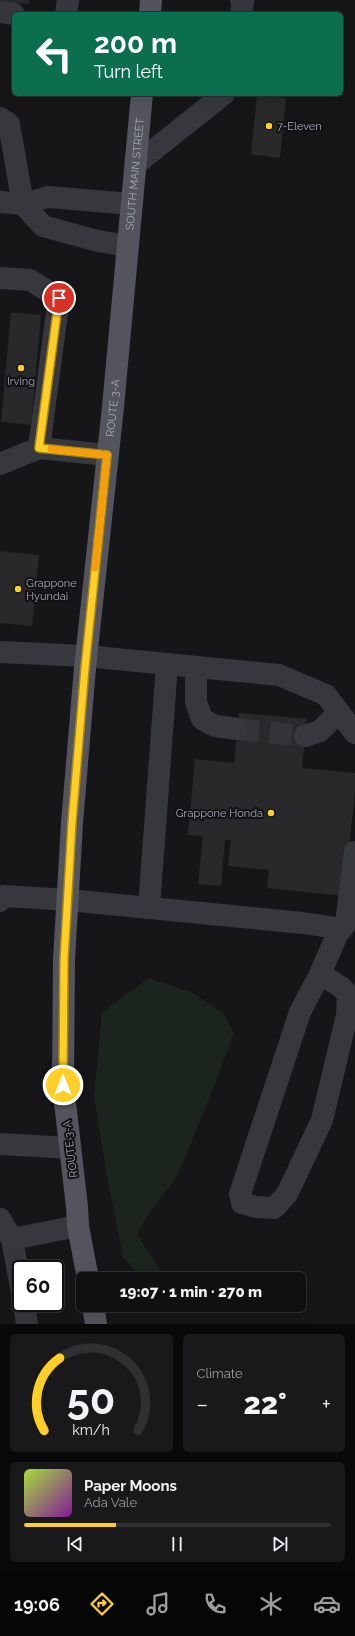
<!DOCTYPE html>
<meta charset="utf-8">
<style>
:root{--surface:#101012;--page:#19191b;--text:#f1f3f6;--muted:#9c9d9f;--line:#303032;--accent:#ffce27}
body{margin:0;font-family:Raleway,sans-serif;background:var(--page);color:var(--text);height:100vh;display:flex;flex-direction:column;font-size:15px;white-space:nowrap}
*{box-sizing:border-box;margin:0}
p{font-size:13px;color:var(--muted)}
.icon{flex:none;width:22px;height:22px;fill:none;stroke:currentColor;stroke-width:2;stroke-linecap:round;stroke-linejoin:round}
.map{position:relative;height:1324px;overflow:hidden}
.drawer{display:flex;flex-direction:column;gap:10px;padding:10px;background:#09090a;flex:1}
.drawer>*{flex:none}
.hud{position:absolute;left:12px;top:12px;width:331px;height:84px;border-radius:6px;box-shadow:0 4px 16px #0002,0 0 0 1px var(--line);background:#0b6e4f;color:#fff;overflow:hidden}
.speed{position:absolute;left:12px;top:1260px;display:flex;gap:8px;font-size:20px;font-weight:700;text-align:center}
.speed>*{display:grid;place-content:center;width:52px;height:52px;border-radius:50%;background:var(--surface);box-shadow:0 4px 16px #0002,0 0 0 1px var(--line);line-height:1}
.speed .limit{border:2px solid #111;border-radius:6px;background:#fff;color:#111}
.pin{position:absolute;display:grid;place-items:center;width:34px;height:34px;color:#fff;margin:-17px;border:2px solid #fff;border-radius:50%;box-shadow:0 1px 4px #0007}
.me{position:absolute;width:44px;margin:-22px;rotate:0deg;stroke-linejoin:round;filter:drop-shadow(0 0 3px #0008)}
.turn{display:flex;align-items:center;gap:14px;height:84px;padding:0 16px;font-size:18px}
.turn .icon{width:52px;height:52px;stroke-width:2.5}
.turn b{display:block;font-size:28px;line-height:34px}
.big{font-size:30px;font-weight:800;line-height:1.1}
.drawer .widget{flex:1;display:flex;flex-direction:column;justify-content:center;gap:6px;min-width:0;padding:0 14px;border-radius:6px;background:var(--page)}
.drawer .dial{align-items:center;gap:0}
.dial svg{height:104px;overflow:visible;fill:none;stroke:var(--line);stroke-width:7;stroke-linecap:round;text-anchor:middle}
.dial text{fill:var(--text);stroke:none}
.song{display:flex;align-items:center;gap:12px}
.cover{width:48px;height:48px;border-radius:6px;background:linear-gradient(135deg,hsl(80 70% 55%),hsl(290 70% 35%))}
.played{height:4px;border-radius:2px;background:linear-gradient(90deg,var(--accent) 30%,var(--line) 30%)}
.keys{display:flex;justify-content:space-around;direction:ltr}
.heat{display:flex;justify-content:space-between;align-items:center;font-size:22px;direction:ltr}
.drawer .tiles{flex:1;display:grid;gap:10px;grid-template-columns:1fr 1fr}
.widget:last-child{grid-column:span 2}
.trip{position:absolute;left:76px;top:1272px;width:230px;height:40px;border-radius:6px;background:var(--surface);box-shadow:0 4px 16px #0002,0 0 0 1px var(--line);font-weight:800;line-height:40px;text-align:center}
.tabs{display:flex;height:64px;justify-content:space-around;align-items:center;background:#060607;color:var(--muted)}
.tabs .icon{width:28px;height:28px}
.tabs .selected{color:var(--accent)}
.tabs b{font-size:18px;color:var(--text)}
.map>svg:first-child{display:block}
</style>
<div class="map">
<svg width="355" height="1324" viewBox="0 0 355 1324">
<rect width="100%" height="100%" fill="#161618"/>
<polygon fill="#1c241e" points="149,978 191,992 223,1013 234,1032 217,1079 177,1177 146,1218 137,1235 165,1276 164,1279 143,1279 123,1257 107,1177 94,1096 102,1012"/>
<g fill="#29292c">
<polygon points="0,0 29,0 29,4 0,2"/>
<polygon points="257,95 286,98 280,158 251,154"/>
<polygon points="11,312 41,315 31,425 1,422"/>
<polygon points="0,551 39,555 32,626 0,623"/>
<polygon points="239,713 307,719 302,768 355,773 355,791 344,896 267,888 269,870 228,866 231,840 225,840 221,886 198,884 203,836 188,835 195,759 234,763"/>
</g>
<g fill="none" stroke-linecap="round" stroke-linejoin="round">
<polyline stroke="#333438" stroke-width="22" stroke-dasharray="22 11" stroke-linecap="butt" points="237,729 305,736"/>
<g stroke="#37373e" stroke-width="22">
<polyline points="241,0 243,1 241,14"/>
<polyline points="0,12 14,14"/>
<polyline points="66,14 68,0"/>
<polyline points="0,118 9,124 23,204 43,226 98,241 128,246"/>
<polyline points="136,164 224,94"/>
<polyline points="0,202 23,204 48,197 132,204"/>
<polyline points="0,278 30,280 59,298 39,448"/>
<polyline points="0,464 39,448 107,455"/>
<polyline points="0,652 86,656 279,675 326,695 355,733"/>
<polyline points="196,667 196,702 202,719 215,726 237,729"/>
<polyline points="305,736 320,731 339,712"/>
<polyline points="0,901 4,896 68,900 303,923 342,929 346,923 355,852"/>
<polyline points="149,908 167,664"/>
<polyline points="320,974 341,987 348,995 347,1015 322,1120 287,1194 274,1208 256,1207 242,1203 240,1194 300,1012 320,974 340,928"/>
<polyline points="0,1144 70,1148"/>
<polyline points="0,1219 12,1239"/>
<polyline points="21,1288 12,1239 78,1226"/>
<polyline points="24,1303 27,1324"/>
</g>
<g stroke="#53545d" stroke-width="22">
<polyline points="150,14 151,0"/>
<path id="s1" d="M88 1279 78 1226 77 1207 63 1085 64 960 72 823 85 668 113 407 142 94"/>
<polyline points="93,1305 96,1324"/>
</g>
</g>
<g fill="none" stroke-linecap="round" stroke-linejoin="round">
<g stroke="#a68619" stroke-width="10">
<polyline id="route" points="59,298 39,448 107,455 85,668 72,823 64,960 63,1085"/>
</g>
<use href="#route" stroke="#ffce27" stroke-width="7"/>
<polyline stroke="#f59e0b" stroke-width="7" points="51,449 107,455 95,568"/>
</g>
<g fill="#ffce27" stroke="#111113" stroke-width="1.5">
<circle cx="269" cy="126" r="4"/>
<circle cx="21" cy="368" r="4"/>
<circle cx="18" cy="589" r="4"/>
<circle cx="271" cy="813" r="4"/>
</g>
<g text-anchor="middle" stroke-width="4" stroke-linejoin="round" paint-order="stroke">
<g font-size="11" fill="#a7abb9" stroke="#111113" text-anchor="start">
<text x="277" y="130">7-Eleven</text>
<text x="21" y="385" text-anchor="middle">Irving</text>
<text x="26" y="587">Grappone<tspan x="26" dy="13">Hyundai</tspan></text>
<text x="263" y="817" text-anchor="end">Grappone Honda</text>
</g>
<g font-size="11" fill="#a7abb9" stroke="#111113">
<text dy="4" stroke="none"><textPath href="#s1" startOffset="1110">SOUTH MAIN STREET</textPath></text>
<text dy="4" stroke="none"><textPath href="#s1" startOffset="875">ROUTE 3-A</textPath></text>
<text transform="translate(70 1149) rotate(-97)" y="4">ROUTE 3-A</text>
</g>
</g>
</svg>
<div class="speed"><div class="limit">60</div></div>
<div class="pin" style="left:59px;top:298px;background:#d93025"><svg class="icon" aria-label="arrive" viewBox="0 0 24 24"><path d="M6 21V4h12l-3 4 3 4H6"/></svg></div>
<svg class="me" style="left:63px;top:1085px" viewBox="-20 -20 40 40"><circle r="17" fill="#ffce27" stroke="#fff" stroke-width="3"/><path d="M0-11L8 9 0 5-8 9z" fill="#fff"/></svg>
<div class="trip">19:07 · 1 min · 270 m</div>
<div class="hud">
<div class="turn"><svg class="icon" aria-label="left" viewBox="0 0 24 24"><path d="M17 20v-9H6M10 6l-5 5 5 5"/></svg><div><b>200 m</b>Turn left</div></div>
</div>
</div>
<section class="drawer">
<div class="tiles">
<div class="widget dial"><svg viewBox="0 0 100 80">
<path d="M14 69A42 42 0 1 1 86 69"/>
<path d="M14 69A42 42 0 0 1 26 13" stroke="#ffce27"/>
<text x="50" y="56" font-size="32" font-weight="700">50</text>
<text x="50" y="72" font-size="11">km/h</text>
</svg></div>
<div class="widget"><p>Climate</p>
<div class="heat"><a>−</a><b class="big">22°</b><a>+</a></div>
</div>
<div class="widget">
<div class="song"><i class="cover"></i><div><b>Paper Moons</b><p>Ada Vale</p></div></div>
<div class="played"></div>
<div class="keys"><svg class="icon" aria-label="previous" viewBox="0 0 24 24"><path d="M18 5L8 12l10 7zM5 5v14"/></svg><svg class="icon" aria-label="pause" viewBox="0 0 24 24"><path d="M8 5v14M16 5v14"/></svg><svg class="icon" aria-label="next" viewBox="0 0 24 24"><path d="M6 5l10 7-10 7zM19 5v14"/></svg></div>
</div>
</div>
</section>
<nav class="tabs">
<b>19:06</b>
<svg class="icon selected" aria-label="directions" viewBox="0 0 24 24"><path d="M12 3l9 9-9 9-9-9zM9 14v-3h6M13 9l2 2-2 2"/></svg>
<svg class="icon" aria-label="music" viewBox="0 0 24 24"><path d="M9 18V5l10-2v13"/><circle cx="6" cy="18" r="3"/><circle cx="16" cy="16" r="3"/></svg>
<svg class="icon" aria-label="phone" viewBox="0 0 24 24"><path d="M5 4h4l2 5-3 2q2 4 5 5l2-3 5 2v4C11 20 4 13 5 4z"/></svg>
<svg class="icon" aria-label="climate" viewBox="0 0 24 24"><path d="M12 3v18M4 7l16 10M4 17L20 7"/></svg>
<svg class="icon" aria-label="car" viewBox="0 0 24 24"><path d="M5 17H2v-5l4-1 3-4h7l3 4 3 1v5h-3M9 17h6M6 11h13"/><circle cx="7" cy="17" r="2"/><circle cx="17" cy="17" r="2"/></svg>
</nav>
